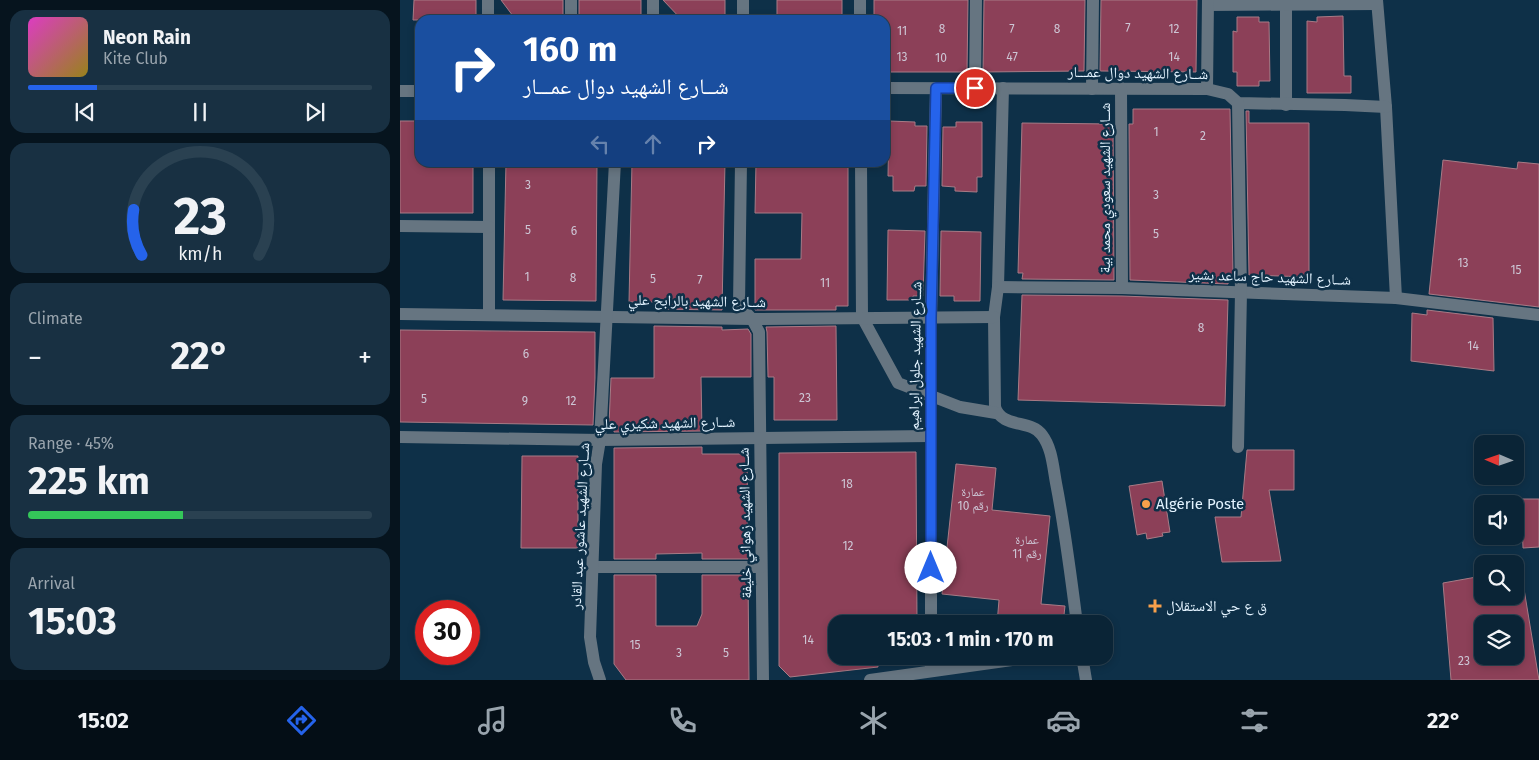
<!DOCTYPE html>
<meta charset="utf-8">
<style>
:root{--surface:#0a2436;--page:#183042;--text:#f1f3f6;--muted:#99a4ad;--line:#2a4151;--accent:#2563eb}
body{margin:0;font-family:"Fira Sans","Noto Naskh Arabic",sans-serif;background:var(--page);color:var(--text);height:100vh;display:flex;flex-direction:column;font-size:19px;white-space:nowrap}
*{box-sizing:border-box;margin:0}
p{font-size:16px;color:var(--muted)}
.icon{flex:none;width:28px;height:28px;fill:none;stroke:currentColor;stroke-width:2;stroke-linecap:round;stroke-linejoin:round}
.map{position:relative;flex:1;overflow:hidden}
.drawer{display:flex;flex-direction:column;gap:10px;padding:10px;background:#06141e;width:400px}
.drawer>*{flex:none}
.guide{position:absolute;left:15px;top:15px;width:475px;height:152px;border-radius:15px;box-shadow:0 2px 8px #0003,0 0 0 1px var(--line);background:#1a4fa0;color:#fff;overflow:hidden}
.needle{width:32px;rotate:272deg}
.fabs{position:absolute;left:1074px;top:435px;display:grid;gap:10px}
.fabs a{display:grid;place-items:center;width:50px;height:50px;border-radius:10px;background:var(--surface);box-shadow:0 2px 8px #0003,0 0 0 1px var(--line);font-size:25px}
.speed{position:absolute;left:15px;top:600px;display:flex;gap:10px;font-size:25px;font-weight:700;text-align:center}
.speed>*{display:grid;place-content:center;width:65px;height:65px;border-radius:50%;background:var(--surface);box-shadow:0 2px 8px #0003,0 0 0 1px var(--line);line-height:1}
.speed .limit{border:8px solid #d22;background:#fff;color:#111}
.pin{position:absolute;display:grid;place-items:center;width:42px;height:42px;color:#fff;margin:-21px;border:2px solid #fff;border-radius:50%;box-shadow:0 1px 5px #0007}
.me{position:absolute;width:55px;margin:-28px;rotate:0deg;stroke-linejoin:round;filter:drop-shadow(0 0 4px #0008)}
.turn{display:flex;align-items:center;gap:18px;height:105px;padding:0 25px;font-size:22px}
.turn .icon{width:65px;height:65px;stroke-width:2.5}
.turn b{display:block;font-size:35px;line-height:42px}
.lanes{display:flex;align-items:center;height:48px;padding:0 25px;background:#0003;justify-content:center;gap:25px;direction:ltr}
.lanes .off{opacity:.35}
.big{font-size:38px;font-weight:700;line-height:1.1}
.drawer .tile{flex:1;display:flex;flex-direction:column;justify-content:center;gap:8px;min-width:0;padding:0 18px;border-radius:15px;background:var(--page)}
.drawer .dial{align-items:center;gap:0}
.dial svg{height:130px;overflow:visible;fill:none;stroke:var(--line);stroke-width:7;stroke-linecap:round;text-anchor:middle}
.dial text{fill:var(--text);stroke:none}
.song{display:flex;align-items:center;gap:15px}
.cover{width:60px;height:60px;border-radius:8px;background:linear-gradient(135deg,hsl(310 70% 55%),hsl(50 70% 35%))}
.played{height:5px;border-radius:2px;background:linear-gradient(90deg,var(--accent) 20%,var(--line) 20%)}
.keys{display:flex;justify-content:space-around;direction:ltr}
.heat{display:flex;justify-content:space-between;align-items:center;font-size:28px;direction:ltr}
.charge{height:8px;border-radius:4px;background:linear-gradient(90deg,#34c759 45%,var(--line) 0)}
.trip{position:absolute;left:428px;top:615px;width:285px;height:50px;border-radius:15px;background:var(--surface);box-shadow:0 2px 8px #0003,0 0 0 1px var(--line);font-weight:700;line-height:50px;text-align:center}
.tab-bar{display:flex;height:80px;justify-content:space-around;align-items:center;background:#040e16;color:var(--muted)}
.tab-bar .icon{width:35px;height:35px}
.tab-bar .active{color:var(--accent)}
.tab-bar b{font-size:22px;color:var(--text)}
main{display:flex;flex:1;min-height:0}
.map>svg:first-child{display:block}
</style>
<main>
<section class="drawer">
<div class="tile">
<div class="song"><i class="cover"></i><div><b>Neon Rain</b><p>Kite Club</p></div></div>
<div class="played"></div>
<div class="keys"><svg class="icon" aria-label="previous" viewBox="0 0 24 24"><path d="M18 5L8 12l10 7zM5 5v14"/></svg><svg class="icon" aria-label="pause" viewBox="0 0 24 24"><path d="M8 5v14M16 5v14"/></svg><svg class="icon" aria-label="next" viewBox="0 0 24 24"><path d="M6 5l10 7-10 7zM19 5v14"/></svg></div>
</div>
<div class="tile dial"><svg viewBox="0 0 100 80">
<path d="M14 69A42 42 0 1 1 86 69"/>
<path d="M14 69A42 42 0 0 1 9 41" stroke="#2563eb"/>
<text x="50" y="56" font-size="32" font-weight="700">23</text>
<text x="50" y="72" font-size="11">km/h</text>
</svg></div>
<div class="tile"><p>Climate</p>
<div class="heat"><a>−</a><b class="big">22°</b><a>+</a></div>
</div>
<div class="tile"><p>Range · 45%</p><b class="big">225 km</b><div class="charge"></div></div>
<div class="tile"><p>Arrival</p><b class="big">15:03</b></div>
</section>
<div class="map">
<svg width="1139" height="680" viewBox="0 0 1139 680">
<rect width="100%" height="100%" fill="#0e3048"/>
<g fill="#8c4058" stroke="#a87b86" fill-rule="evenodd">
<polygon points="14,0 76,0 76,20 13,20"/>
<polygon points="101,0 163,0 163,20 116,20"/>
<rect x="179" y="0" width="62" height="20"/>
<polygon points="263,0 325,0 325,20 282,20"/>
<rect x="377" y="0" width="65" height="20"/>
<polygon points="474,0 568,0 567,72 485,72 485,20 474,20"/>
<polygon points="584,0 685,0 684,71 583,72"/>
<polygon points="701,0 797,0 796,72 700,71"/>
<polygon points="943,16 944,76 951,76 951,93 907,93 907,21 917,22 917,17"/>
<polygon points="837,17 859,17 859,22 869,22 870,81 859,81 859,86 837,86 837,72 833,72 833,31 837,32"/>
<polygon points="733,109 830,109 833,275 829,275 828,284 730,280 729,124 733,124"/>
<polygon points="846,111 849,111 849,123 909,123 909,277 849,275"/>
<polygon points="0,121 20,121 20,162 73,162 73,213 0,213"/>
<polygon points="489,121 515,122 515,126 527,126 526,186 515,186 514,191 493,191 493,176 488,176"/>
<polygon points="556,122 582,122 582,177 577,177 577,192 555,191 555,187 542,186 543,127 556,127"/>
<polygon points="622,123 713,124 714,280 622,279 623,273 618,273"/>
<polygon points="1043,160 1117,169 1118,162 1139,164 1139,307 1029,294"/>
<polygon points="106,162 197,162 196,301 103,300"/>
<polygon points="232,162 325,162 322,310 254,309 254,302 229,302"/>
<polygon points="356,162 448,162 448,306 436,306 436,310 355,310 355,259 401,259 402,213 355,213"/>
<polygon points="488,230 525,231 523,296 513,296 513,300 487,300"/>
<polygon points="541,231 581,232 580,301 554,301 554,296 540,296"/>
<polygon points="622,295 722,296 828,300 825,406 618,400"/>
<polygon points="1027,310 1093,318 1094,371 1011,361 1012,313 1027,315"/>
<polygon points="254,326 322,327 322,330 348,329 351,334 351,377 301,377 302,431 214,432 214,425 209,425 211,378 254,378"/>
<polygon points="436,326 437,420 374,420 374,377 368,377 367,332 366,327"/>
<polygon points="0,330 195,332 195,378 193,425 0,422"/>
<polygon points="302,447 302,454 347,454 348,559 302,559 302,553 256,554 256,559 214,559 214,448"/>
<polygon points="847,450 894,450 894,490 869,490 881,561 822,562 815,517 841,517"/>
<polygon points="516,452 517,624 436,624 436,656 477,656 478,667 390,677 379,666 379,453"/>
<polygon points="122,456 178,456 178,548 121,548"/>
<polygon points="556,464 596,468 592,510 650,516 641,604 665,606 663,624 597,624 599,600 542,594"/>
<polygon points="762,481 770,532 762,533 763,536 747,539 746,533 737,535 729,486"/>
<polygon points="1121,499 1139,499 1139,547 1123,548"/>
<polygon points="214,575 256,575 256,626 297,626 302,614 302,575 348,575 349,680 226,680 214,664"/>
<path d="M1082 576V596H1115V590L1124 589 1139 680H1051L1043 583ZM1082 624H1115V656H1082Z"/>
</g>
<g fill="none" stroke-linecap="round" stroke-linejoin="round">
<g stroke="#667581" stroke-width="12">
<polyline points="88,0 88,20"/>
<polyline points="460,0 460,20"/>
<polyline points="886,0 886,105"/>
<polyline points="977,0 986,107 996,298"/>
<polyline points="808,5 977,4"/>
<polyline points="171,20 171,0"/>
<polyline points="253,20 253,0"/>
<polyline points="343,20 343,0"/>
<polyline points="485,88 807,89 828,94 838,103 945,105 986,107"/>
<polyline points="575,88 576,0"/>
<path d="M603 88 598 287 594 317 595 407C602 429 631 419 642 435 652 448 653 467 656 483 665 529 671 577 677 624"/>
<polyline points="721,88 722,288"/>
<polyline points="692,89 693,0"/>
<polyline points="807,89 808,0"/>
<polyline points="0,91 20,91"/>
<polyline points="89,162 89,314"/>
<polyline points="341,162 339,305 352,319 359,332 363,680"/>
<polyline points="461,162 462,317 498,383 560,407 596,413"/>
<polyline points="0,226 89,227"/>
<polyline points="598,287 722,288 996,298 1139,315"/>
<polyline points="0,314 352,319 594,317"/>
<polyline points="0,437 200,440 530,436"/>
<polyline points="838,447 841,292 838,103"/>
<polyline points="193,567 361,567"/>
<polyline points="531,624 531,318 536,88"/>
<polyline points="531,656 531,671"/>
<polyline points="682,656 686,680"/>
<polyline points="200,680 194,662 190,637 196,464 200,440 215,162"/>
<polyline points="470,680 641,656"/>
</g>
</g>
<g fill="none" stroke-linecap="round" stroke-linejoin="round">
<g stroke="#184099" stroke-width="12">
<polyline id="route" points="531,568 531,318 536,88 575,88"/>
</g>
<use href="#route" stroke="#2563eb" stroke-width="9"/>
</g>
<g fill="#f8a04b" stroke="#0e3048" stroke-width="2">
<circle cx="746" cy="504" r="5"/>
<path d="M752.5 598.5h5v5h5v5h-5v5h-5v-5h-5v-5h5z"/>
</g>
<g text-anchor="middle" stroke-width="5" stroke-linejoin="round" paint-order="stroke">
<g font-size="12" fill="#cdc6d5">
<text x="728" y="32">7</text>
<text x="542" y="33">8</text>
<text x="612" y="33">7</text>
<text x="657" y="33">8</text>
<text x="774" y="33">12</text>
<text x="502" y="35">11</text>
<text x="502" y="61">13</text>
<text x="612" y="61">47</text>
<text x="774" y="61">14</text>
<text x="541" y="62">10</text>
<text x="756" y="136">1</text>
<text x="803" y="140">2</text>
<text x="128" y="189">3</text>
<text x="756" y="199">3</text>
<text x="128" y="234">5</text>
<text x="174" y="235">6</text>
<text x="756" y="238">5</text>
<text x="1063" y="267">13</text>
<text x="1116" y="274">15</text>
<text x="127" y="281">1</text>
<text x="173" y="282">8</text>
<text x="253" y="283">5</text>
<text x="300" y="284">7</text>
<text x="425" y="287">11</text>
<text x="801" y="332">8</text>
<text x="1073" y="350">14</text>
<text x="126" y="358">6</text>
<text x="405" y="402">23</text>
<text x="24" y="403">5</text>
<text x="125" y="405">9</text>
<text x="171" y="405">12</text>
<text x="447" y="488">18</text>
<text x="573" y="496">عمارة<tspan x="573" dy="14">رقم 10</tspan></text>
<text x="627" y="544">عمارة<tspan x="627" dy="14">رقم 11</tspan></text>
<text x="448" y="550">12</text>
<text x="408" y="644">14</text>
<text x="235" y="649">15</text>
<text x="279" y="657">3</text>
<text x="326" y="657">5</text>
<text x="1064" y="665">23</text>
</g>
<g font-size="15" fill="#e3f3ff" stroke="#0e3048">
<text transform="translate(738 73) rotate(1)" y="5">شــارع الشهيد دوال عمـــار</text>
<text transform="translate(705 188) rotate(-90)" y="5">شــارع الشهيد سعودي محمد بية</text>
<text transform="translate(870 277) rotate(2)" y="5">شــارع الشهيد حاج ساعد بشير</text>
<text transform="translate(297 301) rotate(1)" y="5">شــارع الشهيد بالرابح علي</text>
<text transform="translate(515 356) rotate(-89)" y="5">شــارع الشهيد جلول ابراهيم</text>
<text transform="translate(265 423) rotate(-1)" y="5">شــارع الشهيد شكيري علي</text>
<text transform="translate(345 523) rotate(-91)" y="5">شــارع الشهيد زهواني خليفة</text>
<text transform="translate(180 526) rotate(-87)" y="5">شــارع الشهيد عاشور عبد القادر</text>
</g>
<g font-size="15" fill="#e3f3ff" stroke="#0e3048" text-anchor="start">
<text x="756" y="509">Algérie Poste</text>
<text x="766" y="611">ق ع حي الاستقلال</text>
</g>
</g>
</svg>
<div class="fabs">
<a><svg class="needle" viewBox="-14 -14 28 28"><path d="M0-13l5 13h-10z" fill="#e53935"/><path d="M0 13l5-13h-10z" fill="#99a4ad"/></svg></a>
<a><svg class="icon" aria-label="sound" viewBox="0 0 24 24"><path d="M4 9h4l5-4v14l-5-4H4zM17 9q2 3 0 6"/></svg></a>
<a><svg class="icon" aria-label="search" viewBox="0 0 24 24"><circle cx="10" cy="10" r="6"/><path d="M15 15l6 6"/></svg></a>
<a><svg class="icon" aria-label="layers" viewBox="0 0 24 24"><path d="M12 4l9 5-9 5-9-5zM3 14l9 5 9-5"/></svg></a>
</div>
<div class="speed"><div class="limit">30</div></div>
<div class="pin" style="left:575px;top:88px;background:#d93025"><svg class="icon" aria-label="arrive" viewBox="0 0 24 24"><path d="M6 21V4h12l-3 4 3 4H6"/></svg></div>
<svg class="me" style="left:531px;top:568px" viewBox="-20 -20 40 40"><circle r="19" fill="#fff"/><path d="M0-13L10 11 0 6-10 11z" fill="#2563eb"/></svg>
<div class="trip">15:03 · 1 min · 170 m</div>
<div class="guide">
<div class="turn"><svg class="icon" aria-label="right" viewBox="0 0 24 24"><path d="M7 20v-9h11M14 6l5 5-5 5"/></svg><div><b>160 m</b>شــارع الشهيد دوال عمـــار</div></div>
<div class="lanes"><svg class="icon off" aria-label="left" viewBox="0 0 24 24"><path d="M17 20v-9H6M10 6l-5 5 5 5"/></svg><svg class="icon off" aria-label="ahead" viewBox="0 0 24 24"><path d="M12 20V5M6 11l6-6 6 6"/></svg><svg class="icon" aria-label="right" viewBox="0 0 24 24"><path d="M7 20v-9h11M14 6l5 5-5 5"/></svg></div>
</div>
</div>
</main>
<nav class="tab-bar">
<b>15:02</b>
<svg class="icon active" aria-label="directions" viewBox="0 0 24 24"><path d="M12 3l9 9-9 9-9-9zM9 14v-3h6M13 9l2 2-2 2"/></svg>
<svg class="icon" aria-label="music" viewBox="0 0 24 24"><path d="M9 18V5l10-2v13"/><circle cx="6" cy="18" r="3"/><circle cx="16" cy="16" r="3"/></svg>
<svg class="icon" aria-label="phone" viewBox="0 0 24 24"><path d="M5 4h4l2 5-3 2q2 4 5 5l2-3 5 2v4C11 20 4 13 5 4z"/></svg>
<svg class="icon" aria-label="climate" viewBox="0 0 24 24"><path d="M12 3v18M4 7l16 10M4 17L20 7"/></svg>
<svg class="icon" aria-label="car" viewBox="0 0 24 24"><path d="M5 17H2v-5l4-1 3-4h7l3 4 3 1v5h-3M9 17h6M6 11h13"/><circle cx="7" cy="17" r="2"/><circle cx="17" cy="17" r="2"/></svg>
<svg class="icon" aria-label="filters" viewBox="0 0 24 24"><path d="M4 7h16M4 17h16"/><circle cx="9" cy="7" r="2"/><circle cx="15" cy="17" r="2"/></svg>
<b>22°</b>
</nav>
